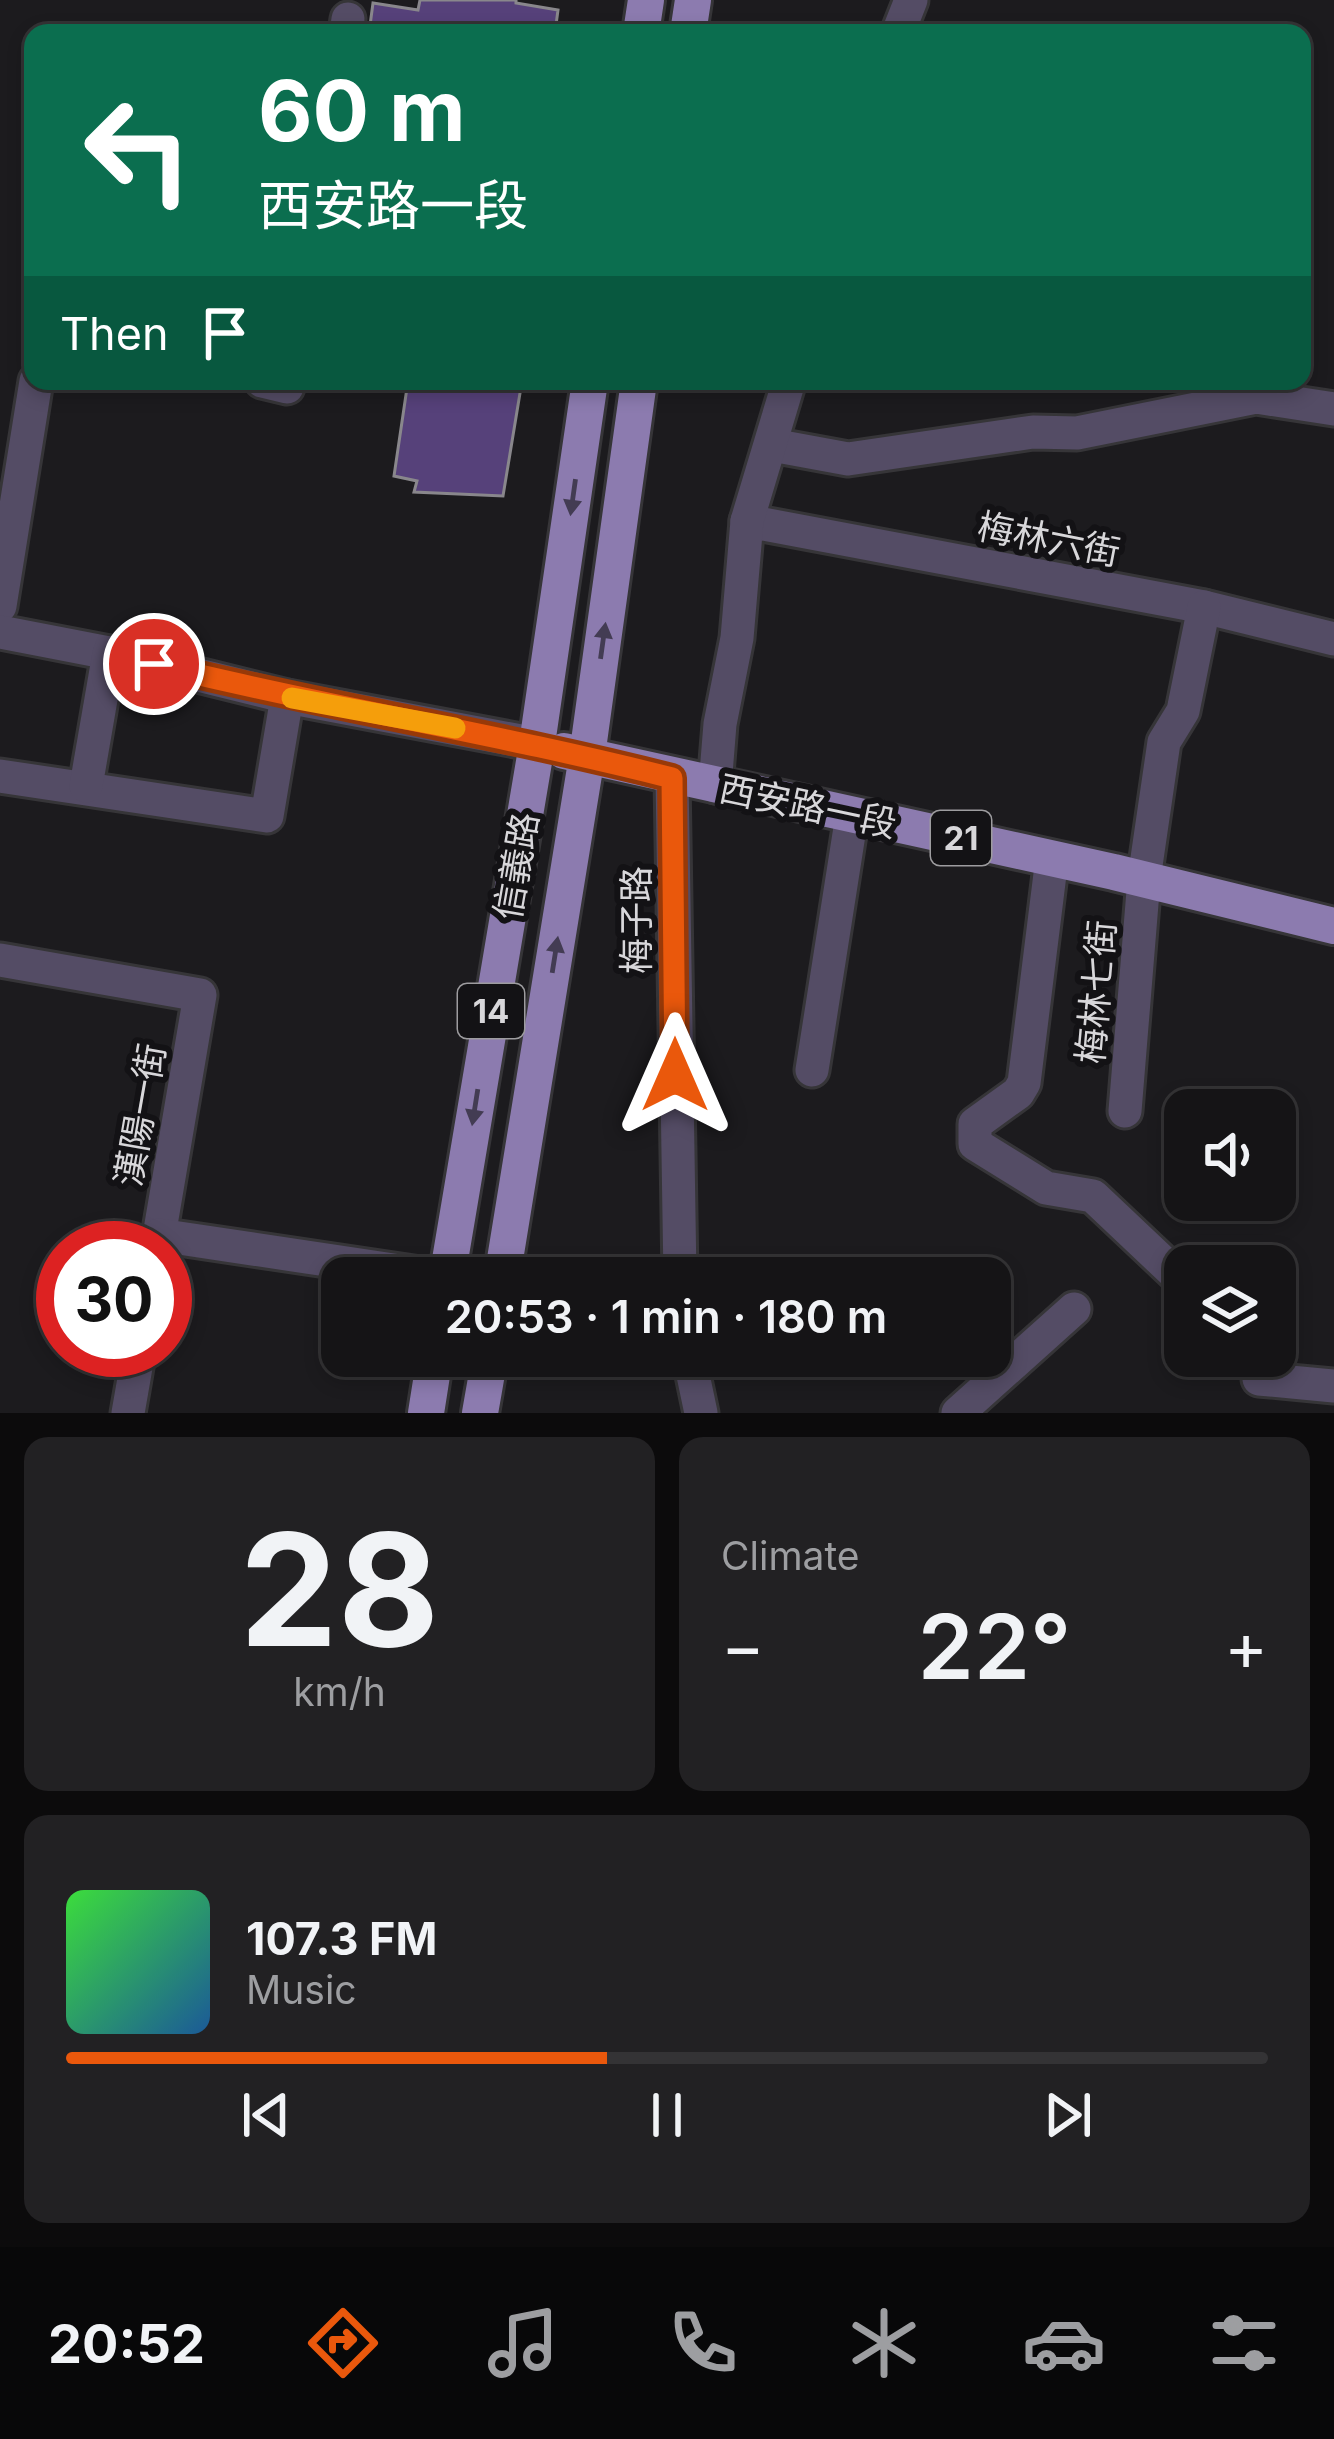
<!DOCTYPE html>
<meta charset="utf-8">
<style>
:root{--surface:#151416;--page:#222123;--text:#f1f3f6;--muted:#9d9ea1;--line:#343335;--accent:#ea580c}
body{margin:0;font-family:Inter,"Noto Sans TC",sans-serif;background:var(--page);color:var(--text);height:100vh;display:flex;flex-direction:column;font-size:45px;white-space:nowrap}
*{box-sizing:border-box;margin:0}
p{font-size:39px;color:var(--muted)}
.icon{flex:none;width:66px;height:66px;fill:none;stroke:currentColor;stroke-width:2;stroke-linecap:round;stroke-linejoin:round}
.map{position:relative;height:1413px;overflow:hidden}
.drawer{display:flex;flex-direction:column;gap:24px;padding:24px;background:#0c0b0c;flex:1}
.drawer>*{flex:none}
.hud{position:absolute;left:24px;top:24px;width:1287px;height:366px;border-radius:24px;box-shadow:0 6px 18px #0003,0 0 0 3px var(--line);background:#0b6e4f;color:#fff;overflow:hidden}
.controls{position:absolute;left:1164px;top:1089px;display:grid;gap:24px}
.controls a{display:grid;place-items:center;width:132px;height:132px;border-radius:24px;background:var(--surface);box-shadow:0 6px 18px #0003,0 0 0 3px var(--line);font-size:60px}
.speed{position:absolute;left:36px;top:1221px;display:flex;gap:24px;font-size:60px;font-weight:700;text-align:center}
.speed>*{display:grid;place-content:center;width:156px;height:156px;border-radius:50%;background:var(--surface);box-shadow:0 6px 18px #0003,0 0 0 3px var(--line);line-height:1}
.speed .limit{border:18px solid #d22;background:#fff;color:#111}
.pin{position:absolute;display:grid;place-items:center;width:102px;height:102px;color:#fff;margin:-51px;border:6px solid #fff;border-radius:50%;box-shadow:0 3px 12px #0007}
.me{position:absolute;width:132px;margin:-66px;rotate:0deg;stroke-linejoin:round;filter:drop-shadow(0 0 9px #0008)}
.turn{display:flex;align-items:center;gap:42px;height:252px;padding:0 36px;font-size:54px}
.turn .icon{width:156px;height:156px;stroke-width:2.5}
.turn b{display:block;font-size:84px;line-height:102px}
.then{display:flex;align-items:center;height:114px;padding:0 36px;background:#0003;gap:24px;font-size:45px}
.big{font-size:90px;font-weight:600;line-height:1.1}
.drawer .widget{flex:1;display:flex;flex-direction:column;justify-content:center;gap:18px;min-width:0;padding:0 42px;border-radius:24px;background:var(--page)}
.drawer .dial{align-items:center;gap:0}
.dial b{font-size:156px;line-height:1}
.song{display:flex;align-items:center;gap:36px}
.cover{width:144px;height:144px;border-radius:18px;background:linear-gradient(135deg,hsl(120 70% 55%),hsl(210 70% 35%))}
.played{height:12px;border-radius:6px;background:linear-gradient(90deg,var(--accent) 45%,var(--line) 45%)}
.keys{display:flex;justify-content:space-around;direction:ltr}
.heat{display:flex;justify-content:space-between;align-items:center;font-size:66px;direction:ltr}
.drawer .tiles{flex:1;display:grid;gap:24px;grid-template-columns:1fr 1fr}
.widget:last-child{grid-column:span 2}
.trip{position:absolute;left:321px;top:1257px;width:690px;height:120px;border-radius:24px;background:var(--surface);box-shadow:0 6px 18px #0003,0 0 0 3px var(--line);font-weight:600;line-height:120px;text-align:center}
.menu{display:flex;height:192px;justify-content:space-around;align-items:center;background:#080809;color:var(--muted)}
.menu .icon{width:84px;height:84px}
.menu .selected{color:var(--accent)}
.menu b{font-size:54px;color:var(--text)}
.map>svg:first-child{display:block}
</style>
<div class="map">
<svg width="1334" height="1413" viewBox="0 0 1334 1413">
<rect width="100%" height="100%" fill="#1c1b1e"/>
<g fill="#56417a" stroke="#89878c" stroke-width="3">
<polygon points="420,0 516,0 516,3 558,10 556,25 597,33 369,33 373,3 418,10"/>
<polygon points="408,381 522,381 503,496 414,492 417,481 394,476"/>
</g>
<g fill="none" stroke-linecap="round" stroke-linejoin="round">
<g stroke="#363538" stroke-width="39">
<g id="minor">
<polyline points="346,33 348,19"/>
<polyline points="898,33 911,0"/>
<polyline points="262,381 287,387 289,381"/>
<polyline points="772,445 848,459 1033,432 1077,433 1256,397 1334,409"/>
<polyline points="747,521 1204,607 1334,639"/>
<polyline points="0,606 36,381"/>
<polyline points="0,632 109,653 287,697 537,744"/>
<polyline points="0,776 267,816 287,697"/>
<polyline points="672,777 680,1278"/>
<polyline points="86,786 109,653"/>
<polyline points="715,786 720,724 737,638 747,521 789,381"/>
<polyline points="1052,858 1024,1083 1018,1093 975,1124 975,1144 1046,1188 1093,1196 1185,1283"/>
<polyline points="0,960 200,995 157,1248"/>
<polyline points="812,1070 852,815"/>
<polyline points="1125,1111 1144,879 1164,742 1183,711 1204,607"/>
<polyline points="159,1235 447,1278"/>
<polyline points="689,1356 701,1413"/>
<polyline points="1259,1379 1334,1386"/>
<polyline points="128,1413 139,1350"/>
<polyline points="958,1413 1074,1309"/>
</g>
</g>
<g stroke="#363538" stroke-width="42">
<g id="major">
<polyline points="641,33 646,0"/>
<polyline points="688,33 693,0"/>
<polyline points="564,751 1114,872 1334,926"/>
<polyline points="447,1278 537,744 590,381"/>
<polyline points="502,1278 587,756 639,381"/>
<polyline points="426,1413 435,1356"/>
<polyline points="480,1413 490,1356"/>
</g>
</g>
<use href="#minor" stroke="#544c65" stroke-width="33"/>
<use href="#major" stroke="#8c7baf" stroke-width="36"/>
</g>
<defs><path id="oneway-solid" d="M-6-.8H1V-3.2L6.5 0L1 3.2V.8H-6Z" transform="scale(3)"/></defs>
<g fill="#433c53">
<use href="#oneway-solid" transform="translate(573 497) rotate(98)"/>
<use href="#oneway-solid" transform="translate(603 641) rotate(-82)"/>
<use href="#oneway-solid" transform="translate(555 955) rotate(-81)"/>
<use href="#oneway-solid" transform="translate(475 1107) rotate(99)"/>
</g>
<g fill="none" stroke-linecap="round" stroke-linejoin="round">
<g stroke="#983908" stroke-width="30">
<path id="route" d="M154 664C326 707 500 734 672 778L675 1075"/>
</g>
<use href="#route" stroke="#ea580c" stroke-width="21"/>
<polyline stroke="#f59e0b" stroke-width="21" points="292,698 455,728"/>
</g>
<g text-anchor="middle" stroke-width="12" stroke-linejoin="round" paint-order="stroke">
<g fill="#131215" stroke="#9d9c9f" stroke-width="3">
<rect x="931" y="811" width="60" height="54" rx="9"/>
<rect x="458" y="984" width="66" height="54" rx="9"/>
</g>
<g font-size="33" font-weight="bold" fill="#d8d7da">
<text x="961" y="850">21</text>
<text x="491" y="1023">14</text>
</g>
<g font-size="36" fill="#d8d7da" stroke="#131215">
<text transform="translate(1049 539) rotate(11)" y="13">梅林六街</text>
<text transform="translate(808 806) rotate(12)" y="13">西安路一段</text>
<text transform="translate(516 866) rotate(-80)" y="13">信義路</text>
<text transform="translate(636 920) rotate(-90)" y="13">梅子路</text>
<text transform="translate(1096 992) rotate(-85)" y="13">梅林七街</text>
<text transform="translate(140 1115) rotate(-80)" y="13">漢陽一街</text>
</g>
</g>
</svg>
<div class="controls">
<a><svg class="icon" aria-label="sound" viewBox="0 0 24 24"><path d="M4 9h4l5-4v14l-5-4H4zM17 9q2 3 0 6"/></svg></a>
<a><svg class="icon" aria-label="layers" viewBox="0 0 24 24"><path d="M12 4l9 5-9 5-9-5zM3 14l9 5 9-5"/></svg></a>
</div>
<div class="speed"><div class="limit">30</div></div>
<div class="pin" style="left:154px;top:664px;background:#d93025"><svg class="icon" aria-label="arrive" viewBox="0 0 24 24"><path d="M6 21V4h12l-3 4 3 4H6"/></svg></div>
<svg class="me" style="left:675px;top:1075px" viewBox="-20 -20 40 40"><path d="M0-17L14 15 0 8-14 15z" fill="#ea580c" stroke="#fff" stroke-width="4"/></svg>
<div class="trip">20:53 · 1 min · 180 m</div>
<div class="hud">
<div class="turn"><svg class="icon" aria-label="left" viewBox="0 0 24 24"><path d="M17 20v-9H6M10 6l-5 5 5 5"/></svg><div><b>60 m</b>西安路一段</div></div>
<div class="then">Then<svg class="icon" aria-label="arrive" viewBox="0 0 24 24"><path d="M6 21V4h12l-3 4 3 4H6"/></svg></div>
</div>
</div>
<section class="drawer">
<div class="tiles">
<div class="widget dial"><b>28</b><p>km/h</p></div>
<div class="widget"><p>Climate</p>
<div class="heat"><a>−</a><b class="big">22°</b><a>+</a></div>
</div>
<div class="widget">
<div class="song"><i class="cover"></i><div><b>107.3 FM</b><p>Music</p></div></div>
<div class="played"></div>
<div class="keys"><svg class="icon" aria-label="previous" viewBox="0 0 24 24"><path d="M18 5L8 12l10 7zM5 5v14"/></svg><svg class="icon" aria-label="pause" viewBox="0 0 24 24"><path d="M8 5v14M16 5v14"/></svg><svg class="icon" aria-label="next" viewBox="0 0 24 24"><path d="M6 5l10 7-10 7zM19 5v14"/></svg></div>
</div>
</div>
</section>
<nav class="menu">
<b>20:52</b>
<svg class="icon selected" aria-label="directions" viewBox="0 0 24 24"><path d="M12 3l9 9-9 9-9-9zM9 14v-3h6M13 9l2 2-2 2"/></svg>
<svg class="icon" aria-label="music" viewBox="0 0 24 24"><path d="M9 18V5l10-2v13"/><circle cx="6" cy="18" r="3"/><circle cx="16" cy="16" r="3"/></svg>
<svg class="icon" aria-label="phone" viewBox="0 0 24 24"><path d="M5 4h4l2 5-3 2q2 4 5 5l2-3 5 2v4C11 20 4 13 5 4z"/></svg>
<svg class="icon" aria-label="climate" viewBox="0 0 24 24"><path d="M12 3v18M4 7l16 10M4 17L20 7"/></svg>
<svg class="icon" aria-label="car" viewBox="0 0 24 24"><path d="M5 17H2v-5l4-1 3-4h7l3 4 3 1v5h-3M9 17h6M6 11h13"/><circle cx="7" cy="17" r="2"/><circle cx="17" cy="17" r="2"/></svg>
<svg class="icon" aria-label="filters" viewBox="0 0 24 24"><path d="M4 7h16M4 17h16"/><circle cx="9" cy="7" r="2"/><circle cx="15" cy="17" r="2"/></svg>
</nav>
